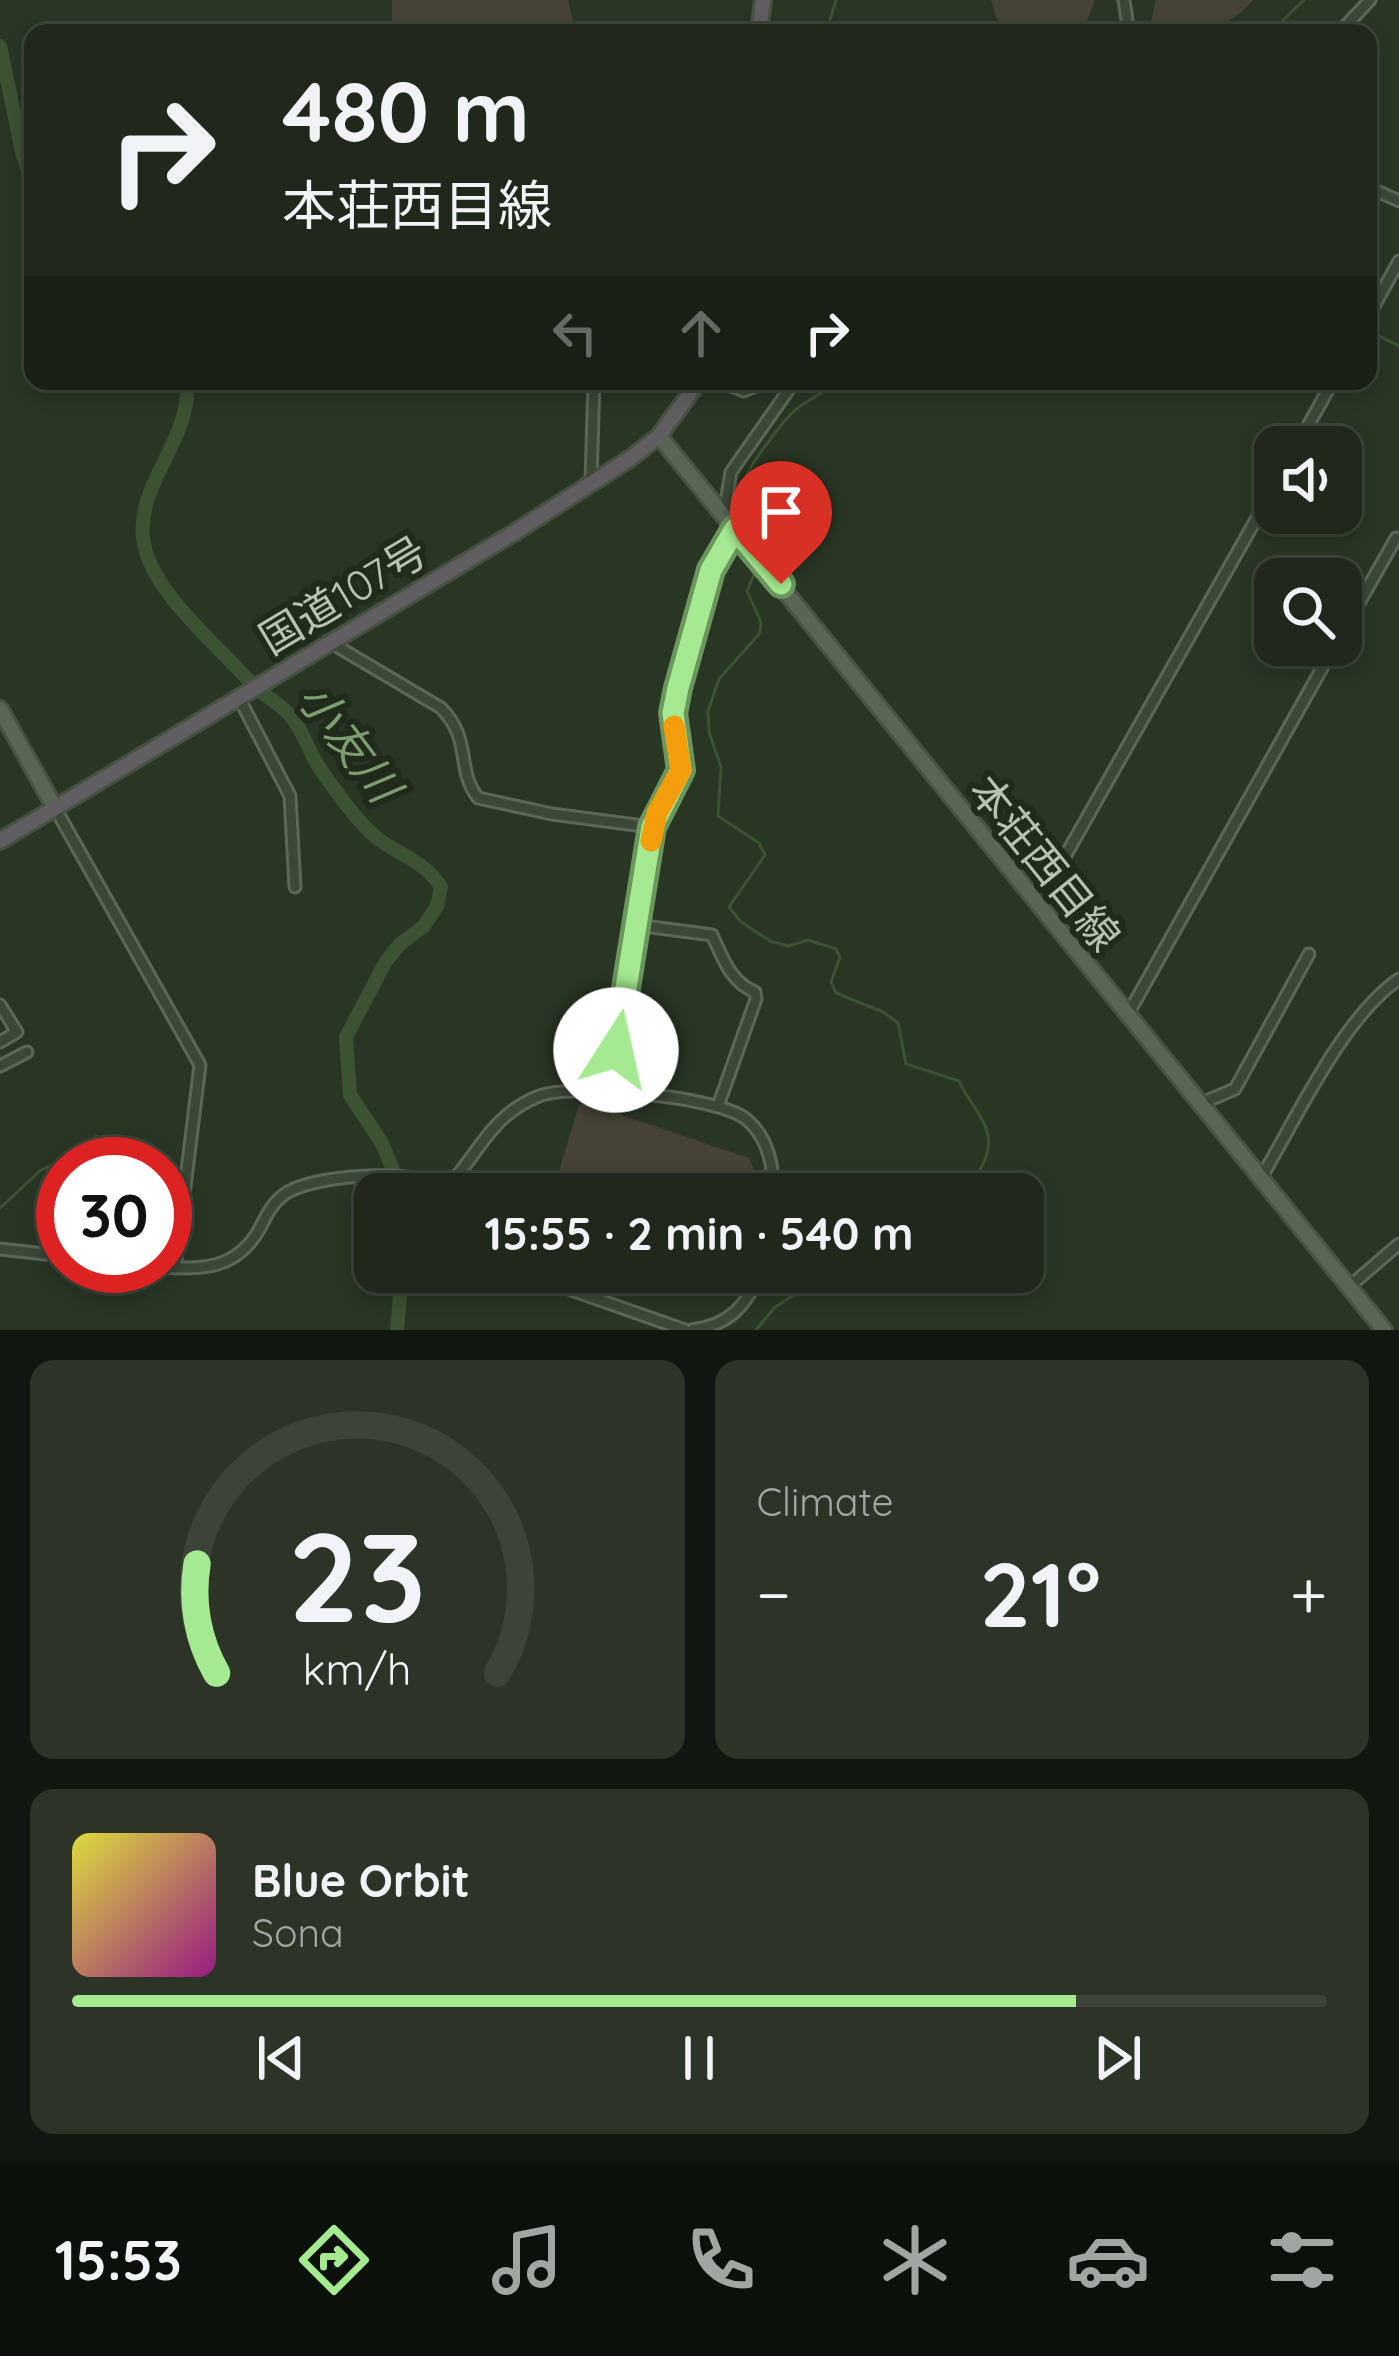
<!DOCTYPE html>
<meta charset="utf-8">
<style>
:root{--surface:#1f281b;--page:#2c3428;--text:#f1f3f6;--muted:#a1a6a3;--line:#3c443a;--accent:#a5e990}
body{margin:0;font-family:Quicksand,"Noto Sans JP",sans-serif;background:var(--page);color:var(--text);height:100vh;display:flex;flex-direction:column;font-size:45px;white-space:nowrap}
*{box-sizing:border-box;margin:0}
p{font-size:39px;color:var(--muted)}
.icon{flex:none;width:66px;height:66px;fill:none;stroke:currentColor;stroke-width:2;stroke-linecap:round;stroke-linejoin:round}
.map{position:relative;height:1330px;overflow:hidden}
.sheet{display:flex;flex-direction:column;gap:30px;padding:30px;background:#11160f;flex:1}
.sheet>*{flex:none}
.top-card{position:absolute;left:24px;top:24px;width:1353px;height:366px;border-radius:24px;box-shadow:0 6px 18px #0003,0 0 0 3px var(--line);background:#1f281b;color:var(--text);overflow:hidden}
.tools{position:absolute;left:1254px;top:426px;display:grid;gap:24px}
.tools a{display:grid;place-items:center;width:108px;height:108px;border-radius:24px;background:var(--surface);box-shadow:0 6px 18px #0003,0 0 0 3px var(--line);font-size:60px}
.speed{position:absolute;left:36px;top:1137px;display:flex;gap:24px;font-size:60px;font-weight:700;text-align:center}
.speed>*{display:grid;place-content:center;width:156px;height:156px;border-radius:50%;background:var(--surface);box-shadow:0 6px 18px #0003,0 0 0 3px var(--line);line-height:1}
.speed .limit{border:18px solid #d22;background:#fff;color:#111}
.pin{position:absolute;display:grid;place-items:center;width:102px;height:102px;color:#fff;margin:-123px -51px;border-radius:50% 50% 50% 0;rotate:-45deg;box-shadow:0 0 12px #0007}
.pin .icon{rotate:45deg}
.me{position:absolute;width:132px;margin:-66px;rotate:10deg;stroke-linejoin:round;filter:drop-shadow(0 0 9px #0008)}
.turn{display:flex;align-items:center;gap:42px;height:252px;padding:0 60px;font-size:54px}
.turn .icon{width:156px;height:156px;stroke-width:2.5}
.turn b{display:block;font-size:84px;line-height:102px}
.lanes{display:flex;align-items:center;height:114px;padding:0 60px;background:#0003;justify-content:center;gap:60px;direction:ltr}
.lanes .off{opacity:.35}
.big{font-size:90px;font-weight:700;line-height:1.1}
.sheet .card{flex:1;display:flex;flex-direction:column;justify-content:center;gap:18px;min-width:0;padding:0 42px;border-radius:24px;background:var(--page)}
.sheet .dial{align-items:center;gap:0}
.dial svg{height:312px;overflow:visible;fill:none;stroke:var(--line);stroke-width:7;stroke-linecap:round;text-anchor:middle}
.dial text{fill:var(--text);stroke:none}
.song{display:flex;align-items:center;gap:36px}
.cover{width:144px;height:144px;border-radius:18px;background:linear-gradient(135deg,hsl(60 70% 55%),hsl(310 70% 35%))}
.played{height:12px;border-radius:6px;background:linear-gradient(90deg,var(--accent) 80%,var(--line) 80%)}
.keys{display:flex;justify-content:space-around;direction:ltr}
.heat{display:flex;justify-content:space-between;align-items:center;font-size:66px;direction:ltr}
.sheet .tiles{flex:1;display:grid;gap:30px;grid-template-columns:1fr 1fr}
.card:last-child{grid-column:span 2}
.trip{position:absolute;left:354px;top:1173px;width:690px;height:120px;border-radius:24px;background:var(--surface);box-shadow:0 6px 18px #0003,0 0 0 3px var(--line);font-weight:700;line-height:120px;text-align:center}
.tab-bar{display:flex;height:192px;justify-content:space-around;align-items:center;background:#0c100b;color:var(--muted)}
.tab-bar .icon{width:84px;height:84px}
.tab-bar .on{color:var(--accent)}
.tab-bar b{font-size:54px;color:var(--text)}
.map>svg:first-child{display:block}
</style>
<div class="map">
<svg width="1399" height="1330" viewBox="0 0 1399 1330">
<rect width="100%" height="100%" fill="#293624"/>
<g fill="#454434">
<polygon points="392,0 568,0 576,33 392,33"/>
<polygon points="991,0 1095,0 1082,33 1001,33"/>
<path d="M1156 0H1253C1226 33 1189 33 1148 33Z"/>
<polygon points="586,1103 749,1158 756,1174 750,1194 552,1194 579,1105"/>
</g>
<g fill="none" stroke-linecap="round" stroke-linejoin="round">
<g stroke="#3b5233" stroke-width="3">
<polyline points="826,33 836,0"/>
<polyline points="1270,33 1304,0"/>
<polyline points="1371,332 1399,346"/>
<path d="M762 558C785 509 744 513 745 482 746 468 782 423 792 413 805 400 824 394 838 381"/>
<path d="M758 566 747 591 761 622 760 633 719 679 708 711 709 732 721 767 718 816 759 843 765 855 729 907 741 922 770 941 788 946 808 940 836 949 840 957 831 982 836 993 883 1012 898 1023 906 1064 959 1081C973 1112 999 1127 984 1162 977 1176 973 1185 960 1194"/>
<polyline points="0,1208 40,1171 83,1148 96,1136"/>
<polyline points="756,1330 774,1308 829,1272"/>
</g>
<g stroke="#3b5233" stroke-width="14">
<polyline points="0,46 23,156 33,183"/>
<path d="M187 381C192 438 137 483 143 538 149 591 218 645 251 683 261 694 276 701 287 712 303 728 307 749 319 767 332 786 359 824 377 838 400 856 425 861 441 887L437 906 424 926 400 944 386 961 346 1037 350 1095 382 1143 403 1194"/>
<polyline points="397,1330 402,1272"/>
</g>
<g stroke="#5b6757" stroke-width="15">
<g id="minor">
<polyline points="1124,0 1129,33"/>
<polyline points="1339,33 1370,0"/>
<polyline points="1368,187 1399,201"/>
<polyline points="1368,317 1399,261"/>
<polyline points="718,381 744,391 766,381"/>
<polyline points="1296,447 1333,381"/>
<polyline points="591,482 594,381"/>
<polyline points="724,514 731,472 795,381"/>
<polyline points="1341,635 1396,538"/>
<path d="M328 641 441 708C473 741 455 768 478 798L552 814 651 827"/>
<polyline points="239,698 290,796 295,887"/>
<polyline points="55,808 200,1065 175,1268"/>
<polyline points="1038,904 1275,486"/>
<path d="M637 925 712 935C723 958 730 982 755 992L756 999 718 1106"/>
<polyline points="0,1005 17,1032 0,1042"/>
<polyline points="1127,1016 1335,645"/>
<polyline points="0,1066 27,1052"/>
<polyline points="609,1092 651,827 681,770 673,713 678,688 711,570 735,529"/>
<polyline points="1202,1103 1235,1089 1309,954"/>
<path d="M1261 1178C1296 1119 1343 1017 1399 979"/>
<path d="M449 1185C480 1152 491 1115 539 1096 574 1083 717 1096 746 1119 769 1138 774 1166 773 1194"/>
<polyline points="165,1189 184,1191"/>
<polyline points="0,1249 63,1256"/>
<path d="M156 1266C200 1271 237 1270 260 1228 267 1214 274 1200 288 1192 321 1173 431 1167 458 1194"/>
<polyline points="520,1272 685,1330"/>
<polyline points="1350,1286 1399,1244"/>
<path d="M692 1330C730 1325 746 1306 761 1272"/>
</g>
</g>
<g stroke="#475343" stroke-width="20">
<g id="primary">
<polyline points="659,436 1384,1330"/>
<polyline points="0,709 55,808"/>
</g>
</g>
<g stroke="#465142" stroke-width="20">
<g id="trunk">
<polyline points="759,33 763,0"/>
<polyline points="0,841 512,534 631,458 659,436 699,381"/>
</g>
</g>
<use href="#minor" stroke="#3b4737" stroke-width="9"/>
<use href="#primary" stroke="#5a6655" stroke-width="14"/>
<use href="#trunk" stroke="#605e60" stroke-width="14"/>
</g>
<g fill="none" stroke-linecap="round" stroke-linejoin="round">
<g stroke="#6b975e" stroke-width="30">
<polyline id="route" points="616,1050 652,827 681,770 673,713 678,688 711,570 735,529 781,584"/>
</g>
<use href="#route" stroke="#a5e990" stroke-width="21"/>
<polyline stroke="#f59e0b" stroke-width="21" points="651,841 657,813 681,770 674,726"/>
</g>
<g text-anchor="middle" stroke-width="12" stroke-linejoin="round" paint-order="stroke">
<g font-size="42" fill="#b6c3b2" stroke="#202b1c">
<text transform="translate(343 595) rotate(-31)" y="15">国道107号</text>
<text transform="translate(1045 863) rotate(51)" y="15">本荘西目線</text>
</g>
<g font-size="45" font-style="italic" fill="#7c9d6f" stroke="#202b1c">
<text transform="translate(349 742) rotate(53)" y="16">小友川</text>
</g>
</g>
</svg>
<div class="tools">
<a><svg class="icon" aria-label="sound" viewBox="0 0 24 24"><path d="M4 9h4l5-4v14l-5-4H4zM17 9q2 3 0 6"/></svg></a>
<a><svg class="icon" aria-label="search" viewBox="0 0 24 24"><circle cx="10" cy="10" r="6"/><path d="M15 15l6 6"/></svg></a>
</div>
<div class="speed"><div class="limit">30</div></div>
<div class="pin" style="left:781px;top:584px;background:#d93025"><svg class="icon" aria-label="arrive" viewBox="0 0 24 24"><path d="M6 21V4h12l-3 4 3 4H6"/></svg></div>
<svg class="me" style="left:616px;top:1050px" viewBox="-20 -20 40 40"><circle r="19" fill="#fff"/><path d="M0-13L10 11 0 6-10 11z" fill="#a5e990"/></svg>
<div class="trip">15:55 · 2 min · 540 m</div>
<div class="top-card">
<div class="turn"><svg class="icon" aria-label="right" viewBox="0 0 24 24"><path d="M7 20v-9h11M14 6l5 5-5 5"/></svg><div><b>480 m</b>本荘西目線</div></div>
<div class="lanes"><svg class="icon off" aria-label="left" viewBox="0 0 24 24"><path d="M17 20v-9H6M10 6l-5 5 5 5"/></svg><svg class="icon off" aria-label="ahead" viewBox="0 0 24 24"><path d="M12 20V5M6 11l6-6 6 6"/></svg><svg class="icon" aria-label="right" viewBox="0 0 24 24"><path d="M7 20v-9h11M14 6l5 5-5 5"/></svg></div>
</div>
</div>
<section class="sheet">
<div class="tiles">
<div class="card dial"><svg viewBox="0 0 100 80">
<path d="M14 69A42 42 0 1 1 86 69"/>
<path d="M14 69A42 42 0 0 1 9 41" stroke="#a5e990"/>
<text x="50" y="56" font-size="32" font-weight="700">23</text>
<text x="50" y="72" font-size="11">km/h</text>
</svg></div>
<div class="card"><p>Climate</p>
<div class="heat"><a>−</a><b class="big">21°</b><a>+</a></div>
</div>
<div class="card">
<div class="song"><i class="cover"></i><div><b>Blue Orbit</b><p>Sona</p></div></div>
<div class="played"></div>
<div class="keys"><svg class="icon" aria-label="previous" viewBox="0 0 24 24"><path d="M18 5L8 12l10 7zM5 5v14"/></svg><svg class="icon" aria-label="pause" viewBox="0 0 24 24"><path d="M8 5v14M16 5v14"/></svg><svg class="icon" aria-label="next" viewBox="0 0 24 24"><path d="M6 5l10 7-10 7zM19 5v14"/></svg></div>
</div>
</div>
</section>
<nav class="tab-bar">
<b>15:53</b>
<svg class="icon on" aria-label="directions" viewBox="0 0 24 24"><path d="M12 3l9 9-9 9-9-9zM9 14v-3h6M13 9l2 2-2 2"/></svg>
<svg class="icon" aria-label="music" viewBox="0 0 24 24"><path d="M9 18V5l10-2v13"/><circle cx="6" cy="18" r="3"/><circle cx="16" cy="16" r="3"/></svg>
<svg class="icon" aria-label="phone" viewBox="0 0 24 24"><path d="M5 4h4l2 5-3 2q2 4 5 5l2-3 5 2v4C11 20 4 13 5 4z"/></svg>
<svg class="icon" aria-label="climate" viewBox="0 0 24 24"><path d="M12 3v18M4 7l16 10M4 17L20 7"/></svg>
<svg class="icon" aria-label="car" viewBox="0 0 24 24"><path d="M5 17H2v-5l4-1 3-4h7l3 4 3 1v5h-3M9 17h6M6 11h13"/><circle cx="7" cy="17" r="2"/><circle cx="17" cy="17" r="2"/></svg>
<svg class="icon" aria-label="filters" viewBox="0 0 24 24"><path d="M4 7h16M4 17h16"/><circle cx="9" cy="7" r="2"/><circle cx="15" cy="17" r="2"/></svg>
</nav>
